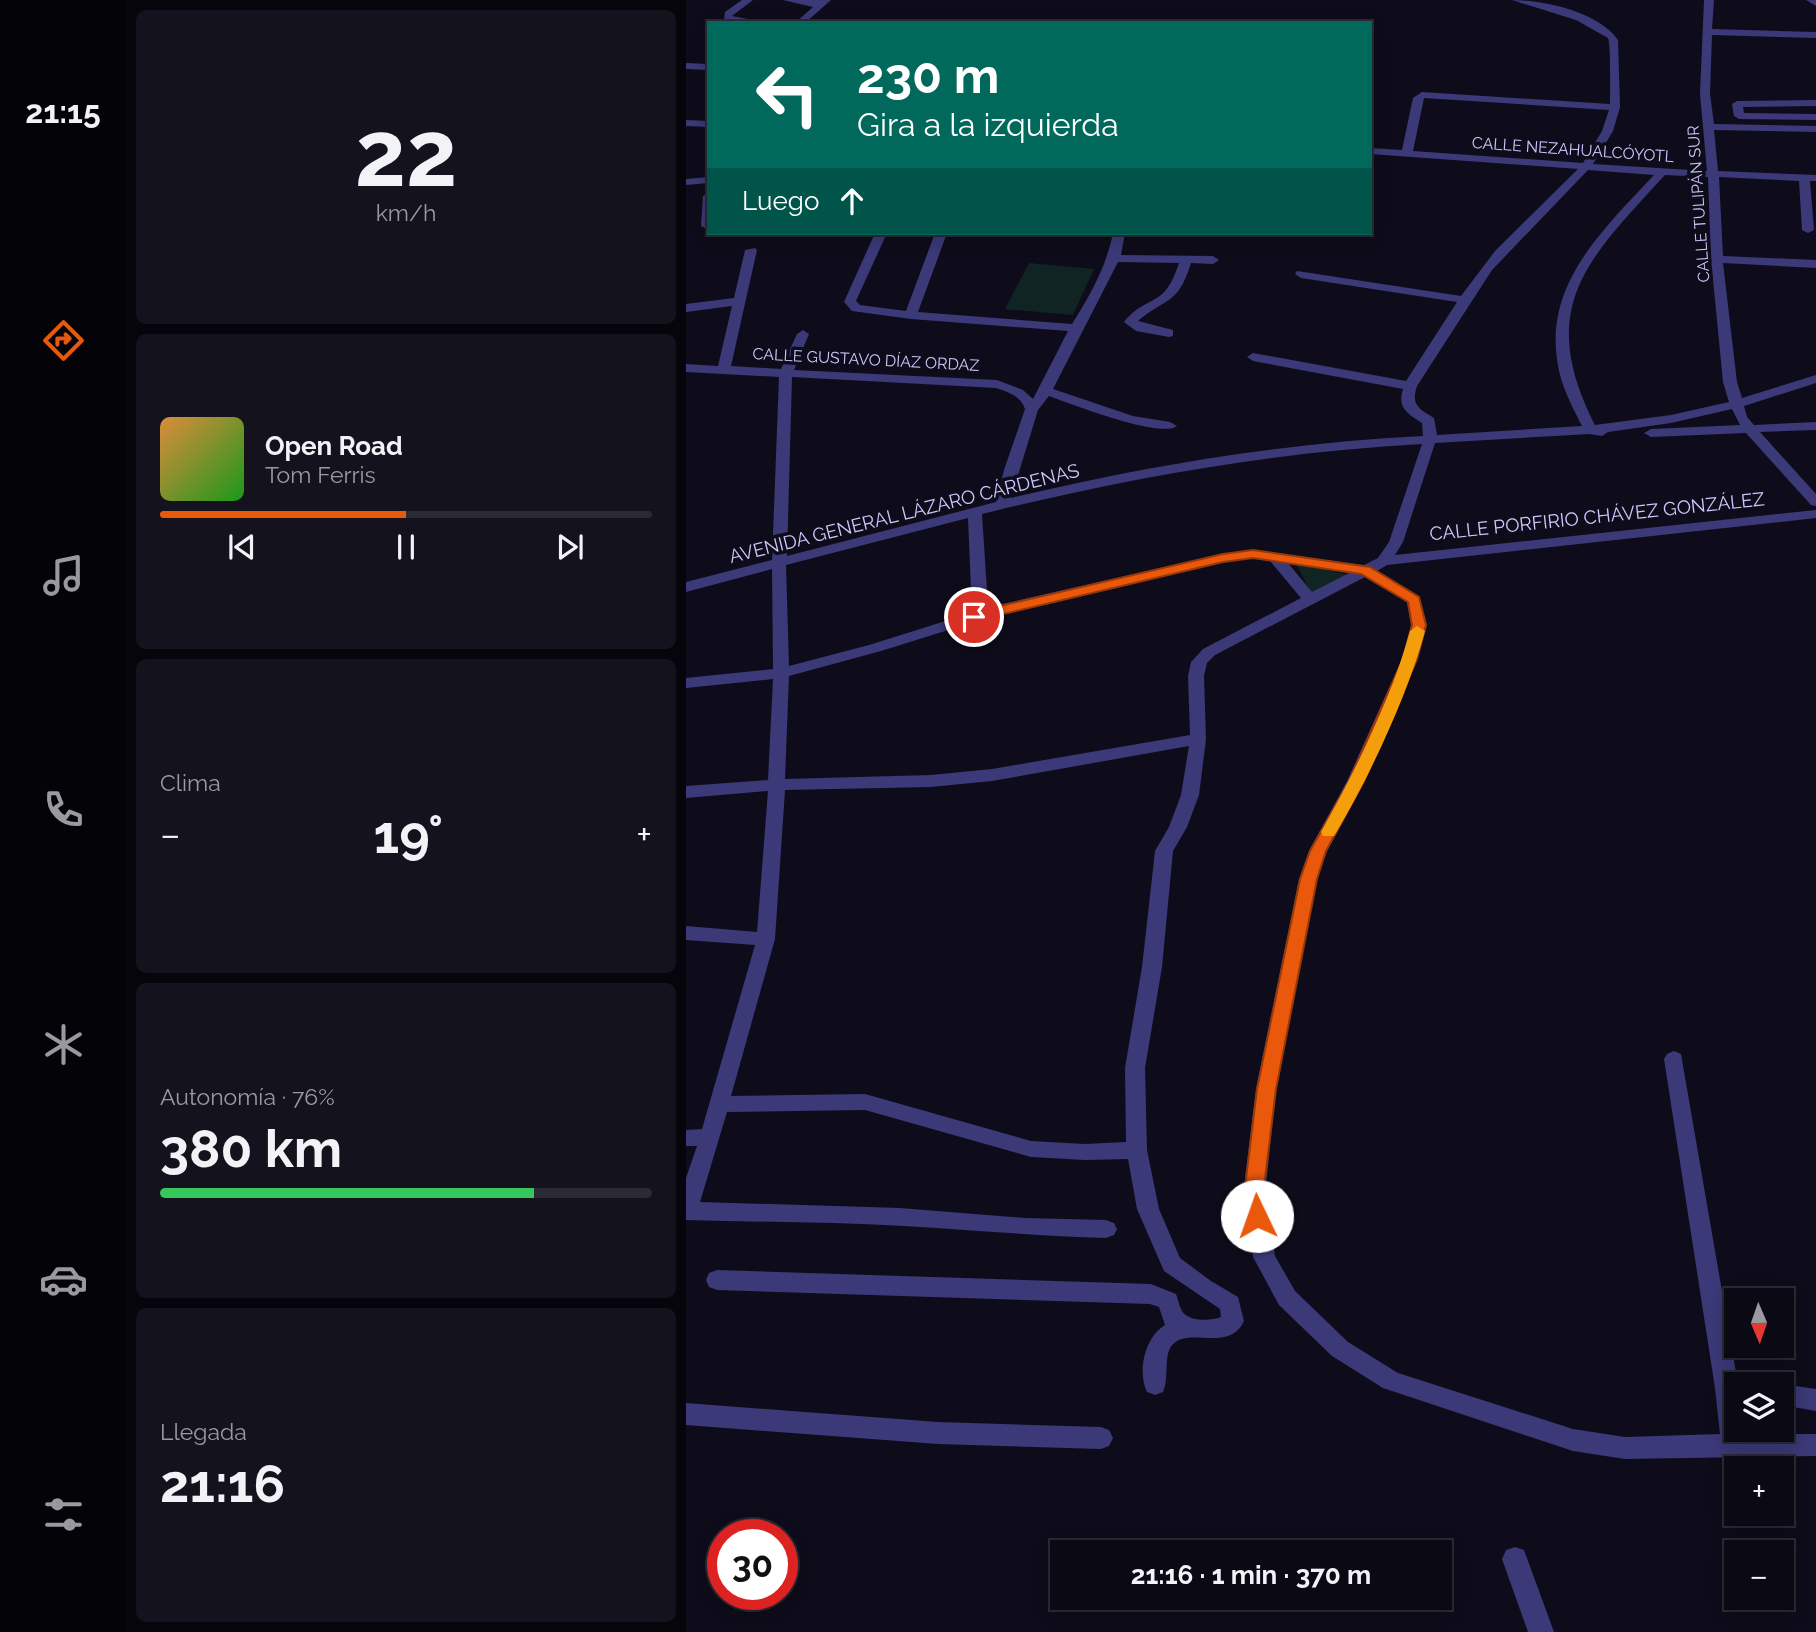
<!DOCTYPE html>
<html lang="es">
<meta charset="utf-8">
<style>
:root{--surface:#0a0914;--page:#13121d;--text:#f1f3f6;--muted:#999aa0;--line:#2a2a34;--accent:#ea580c}
body{margin:0;font-family:Raleway,sans-serif;background:var(--page);color:var(--text);height:100vh;display:flex;flex-direction:column;font-size:26px;white-space:nowrap}
*{box-sizing:border-box;margin:0}
p{font-size:23px;color:var(--muted)}
.icon{flex:none;width:38px;height:38px;fill:none;stroke:currentColor;stroke-width:2;stroke-linecap:round;stroke-linejoin:round}
.map{position:relative;flex:1;overflow:hidden}
.sheet{display:flex;flex-direction:column;gap:10px;padding:10px;background:#06050b;width:560px}
.sheet>*{flex:none}
.top-card{position:absolute;left:21px;top:21px;width:665px;height:214px;border-radius:0px;box-shadow:0 4px 18px #0003,0 0 0 2px var(--line);background:#00695c;color:#fff;overflow:hidden}
.needle{width:46px;rotate:178deg}
.fabs{position:absolute;left:1038px;top:1288px;display:grid;gap:14px}
.fabs a{display:grid;place-items:center;width:70px;height:70px;border-radius:0px;background:var(--surface);box-shadow:0 4px 18px #0003,0 0 0 2px var(--line);font-size:35px}
.speed{position:absolute;left:21px;top:1519px;display:flex;gap:14px;font-size:35px;font-weight:700;text-align:center}
.speed>*{display:grid;place-content:center;width:91px;height:91px;border-radius:50%;background:var(--surface);box-shadow:0 4px 18px #0003,0 0 0 2px var(--line);line-height:1}
.speed .limit{border:10px solid #d22;background:#fff;color:#111}
.pin{position:absolute;display:grid;place-items:center;width:60px;height:60px;color:#fff;margin:-30px;border:4px solid #fff;border-radius:50%;box-shadow:0 2px 7px #0007}
.me{position:absolute;width:77px;margin:-38px;rotate:357deg;stroke-linejoin:round;filter:drop-shadow(0 0 5px #0008)}
.turn{display:flex;align-items:center;gap:24px;height:147px;padding:0 35px;font-size:32px}
.turn .icon{width:91px;height:91px;stroke-width:2.5}
.turn b{display:block;font-size:49px;line-height:60px}
.then{display:flex;align-items:center;height:66px;padding:0 35px;background:#0003;gap:14px;font-size:26px}
.big{font-size:52px;font-weight:700;line-height:1.1}
.sheet .card{flex:1;display:flex;flex-direction:column;justify-content:center;gap:10px;min-width:0;padding:0 24px;border-radius:10px;background:var(--page)}
.sheet .dial{align-items:center;gap:0}
.dial b{font-size:91px;line-height:1}
.song{display:flex;align-items:center;gap:21px}
.cover{width:84px;height:84px;border-radius:10px;background:linear-gradient(135deg,hsl(30 70% 55%),hsl(120 70% 35%))}
.played{height:7px;border-radius:4px;background:linear-gradient(90deg,var(--accent) 50%,var(--line) 50%)}
.keys{display:flex;justify-content:space-around;direction:ltr}
.heat{display:flex;justify-content:space-between;align-items:center;font-size:38px;direction:ltr}
.charge{height:10px;border-radius:5px;background:linear-gradient(90deg,#34c759 76%,var(--line) 0)}
.trip{position:absolute;left:364px;top:1540px;width:402px;height:70px;border-radius:0px;background:var(--surface);box-shadow:0 4px 18px #0003,0 0 0 2px var(--line);font-weight:700;line-height:70px;text-align:center}
main{display:flex;flex:1;min-height:0}
.tabs{display:flex;flex-direction:column;width:126px;justify-content:space-around;align-items:center;background:#040408;color:var(--muted)}
.tabs .icon{width:49px;height:49px}
.tabs .current{color:var(--accent)}
.tabs b{font-size:32px;color:var(--text)}
.map>svg:first-child{display:block}
</style>
<main>
<nav class="tabs">
<b>21:15</b>
<svg class="icon current" aria-label="directions" viewBox="0 0 24 24"><path d="M12 3l9 9-9 9-9-9zM9 14v-3h6M13 9l2 2-2 2"/></svg>
<svg class="icon" aria-label="music" viewBox="0 0 24 24"><path d="M9 18V5l10-2v13"/><circle cx="6" cy="18" r="3"/><circle cx="16" cy="16" r="3"/></svg>
<svg class="icon" aria-label="phone" viewBox="0 0 24 24"><path d="M5 4h4l2 5-3 2q2 4 5 5l2-3 5 2v4C11 20 4 13 5 4z"/></svg>
<svg class="icon" aria-label="climate" viewBox="0 0 24 24"><path d="M12 3v18M4 7l16 10M4 17L20 7"/></svg>
<svg class="icon" aria-label="car" viewBox="0 0 24 24"><path d="M5 17H2v-5l4-1 3-4h7l3 4 3 1v5h-3M9 17h6M6 11h13"/><circle cx="7" cy="17" r="2"/><circle cx="17" cy="17" r="2"/></svg>
<svg class="icon" aria-label="filters" viewBox="0 0 24 24"><path d="M4 7h16M4 17h16"/><circle cx="9" cy="7" r="2"/><circle cx="15" cy="17" r="2"/></svg>
</nav>
<section class="sheet">
<div class="card dial"><b>22</b><p>km/h</p></div>
<div class="card">
<div class="song"><i class="cover"></i><div><b>Open Road</b><p>Tom Ferris</p></div></div>
<div class="played"></div>
<div class="keys"><svg class="icon" aria-label="previous" viewBox="0 0 24 24"><path d="M18 5L8 12l10 7zM5 5v14"/></svg><svg class="icon" aria-label="pause" viewBox="0 0 24 24"><path d="M8 5v14M16 5v14"/></svg><svg class="icon" aria-label="next" viewBox="0 0 24 24"><path d="M6 5l10 7-10 7zM19 5v14"/></svg></div>
</div>
<div class="card"><p>Clima</p>
<div class="heat"><a>−</a><b class="big">19°</b><a>+</a></div>
</div>
<div class="card"><p>Autonomía · 76%</p><b class="big">380 km</b><div class="charge"></div></div>
<div class="card"><p>Llegada</p><b class="big">21:16</b></div>
</section>
<div class="map">
<svg width="1130" height="1632" viewBox="0 0 1130 1632">
<rect width="100%" height="100%" fill="#0e0c1a"/>
<g fill="#0f2423">
<polygon points="343,263 408,269 387,315 319,309"/>
<polygon points="610,563 663,575 625,593"/>
</g>
<g fill="none" stroke-linecap="round" stroke-linejoin="round">
<g fill="#3b3977" fill-rule="evenodd">
<polygon points="56,0 67,0 46,16 84,23 38,20 39,12"/>
<polygon points="97,0 145,0 119,23 109,23 127,7"/>
<path d="M826 0C858 0 913 12 932 40L934 107 927 131 907 164 1021 171 1014 94 1018 0H1028L1026 29 1130 32V38L1026 35 1024 94 1028 124 1130 126V132L1028 130 1032 171 1130 175V181H1124L1128 230 1122 233 1116 230 1113 181 1033 177 1037 256 1130 260V268L1037 263 1051 382 1056 398 1130 375V383L1058 406 1061 417 1068 425 1130 422V430L1074 432 1130 494V506L1125 505 1060 433 965 437 958 433 965 429 1054 425 1046 409 985 423 922 432 916 436 903 434 749 443 717 542 709 555 1130 510V518L701 565 691 571 733 597 741 625 732 659 679 781 641 851 631 879 590 1089 579 1195 589 1256 609 1291 662 1342 712 1373 887 1429 939 1437 1034 1434 1029 1388 978 1059 981 1054 988 1051 995 1054 1052 1384 1050 1430H1057L1058 1434H1130V1456L939 1459 887 1451 697 1388 646 1356 593 1305 567 1257 557 1195 570 1089 613 879 623 851 661 781 716 659 725 625 721 602 679 577 529 655 521 663 518 676 520 739 513 795 501 827 487 851 476 967 459 1068 461 1150 473 1209 494 1258 525 1281 552 1297 558 1321C542 1355 499 1323 484 1348 478 1360 483 1379 477 1392L469 1395 461 1392C451 1371 459 1337 479 1325L473 1307 464 1304 31 1290 23 1287 20 1280 23 1273 31 1270 465 1284 490 1294C492 1299 493 1306 496 1311 502 1322 525 1321 535 1317L534 1309 478 1271 451 1209 442 1159 399 1160 345 1157 179 1110 41 1112 14 1202 214 1208 339 1218 420 1220 428 1223 431 1229 428 1235 420 1238C352 1236 286 1230 218 1226 146 1222 73 1222 0 1220V1178L11 1146H0V1130L16 1129 69 945 0 940V926L71 932 82 791 0 798V786L82 780 87 679 0 688V678L87 669 86 569 0 592V582L86 560 93 377 0 372V364L32 366 46 306 0 312V304L48 298 59 250 69 248 71 250 45 366 95 369 111 334 117 330 123 334 108 370 311 380 337 390 347 399 382 331 225 319 166 311 158 302 189 233H201L170 301 174 305 220 311 249 233H261L232 312 386 324C405 294 420 267 427 233H439L435 255 527 256 533 260 527 264 505 263C492 305 481 297 452 321L487 330V336L483 337 450 331 438 322C462 293 478 310 493 263L432 262 367 389 447 416 484 422 491 426C475 439 385 404 363 396L352 410 325 498C462 465 597 443 737 436L736 423C721 413 711 408 717 389L567 361 561 357 567 353 720 381 771 302 615 278 609 274 611 271 775 296 809 251 892 169 684 154V148L716 150 727 98 736 92 924 104C924 92 925 45 922 38L890 20ZM738 98 923 110 916 131 897 163 727 151ZM902 170 968 175C913 234 849 292 876 382 881 397 889 412 896 426L751 435 748 418C732 408 725 405 731 386L806 270ZM979 175 1022 177 1025 259 1037 382 1043 402 985 415 909 425C849 307 901 260 979 175ZM106 377 310 388C322 392 335 396 339 409L318 470 310 502 101 556ZM736 444 703 542 692 558 678 565 567 550 537 554 316 604 301 591 296 514C442 478 586 452 736 444ZM282 518 285 591 293 602 301 608 183 645 103 666 100 565ZM567 558 584 561 615 598 517 649 505 662 502 676 504 735 306 769 245 775 99 779 103 676 195 651 317 613 537 562ZM602 563 665 572 626 592ZM503 746 495 795 483 827 469 851 456 967 439 1068 440 1142 399 1144 345 1141 179 1094 45 1096 89 939 99 790 245 787 306 781Z"/>
<polygon points="1120,0 1130,0 1130,6"/>
<polygon points="0,63 23,64 23,70 0,69"/>
<polygon points="1130,100 1130,106 1057,107 1058,113 1130,114 1130,120 1053,119 1048,116 1046,104 1051,101"/>
<polygon points="0,120 23,121 23,127 0,126"/>
<polygon points="23,177 23,183 0,185 0,179"/>
<polygon points="23,193 23,229 21,229 15,226 17,196"/>
<polygon points="1096,1384 1130,1389 1130,1411 1096,1405"/>
<polygon points="0,1403 252,1422 415,1427 423,1430 427,1438 423,1446 415,1449 252,1444 0,1425"/>
<polygon points="829,1547 838,1550 868,1632 842,1632 816,1559 820,1550"/>
</g>
</g>
<polygon fill="#ea580c" stroke="#983908" stroke-width="2" points="567,550 684,567 733,597 740,625 731,659 678,781 640,851 631,879 590,1089 577,1195 581,1216 578,1222 571,1224 564,1222 558,1195 571,1089 614,879 624,851 663,781 717,659 726,625 722,602 675,574 567,558 537,562 288,621 281,617 288,612 537,554"/>
<path fill="#f59e0b" d="M731 626 739 631C722 695 683 778 648 836H637L635 832C670 769 705 700 724 631Z"/>
<g text-anchor="middle" stroke-width="7" stroke-linejoin="round" paint-order="stroke">
<g font-size="16" fill="#cdc8fc" stroke="#0e0c1a">
<text transform="translate(887 149) rotate(4)" y="6">CALLE NEZAHUALCÓYOTL</text>
<text transform="translate(1012 204) rotate(-94)" y="6">CALLE TULIPÁN SUR</text>
<text transform="translate(180 359) rotate(3)" y="6">CALLE GUSTAVO DÍAZ ORDAZ</text>
</g>
<g font-size="19" fill="#cdc8fc" stroke="#0e0c1a">
<text transform="translate(218 513) rotate(-14)" y="7">AVENIDA GENERAL LÁZARO CÁRDENAS</text>
<text transform="translate(911 516) rotate(-6)" y="7">CALLE PORFIRIO CHÁVEZ GONZÁLEZ</text>
</g>
</g>
</svg>
<div class="fabs">
<a><svg class="needle" viewBox="-14 -14 28 28"><path d="M0-13l5 13h-10z" fill="#e53935"/><path d="M0 13l5-13h-10z" fill="#999aa0"/></svg></a>
<a><svg class="icon" aria-label="layers" viewBox="0 0 24 24"><path d="M12 4l9 5-9 5-9-5zM3 14l9 5 9-5"/></svg></a>
<a>+</a>
<a>−</a>
</div>
<div class="speed"><div class="limit">30</div></div>
<div class="pin" style="left:288px;top:617px;background:#d93025"><svg class="icon" aria-label="arrive" viewBox="0 0 24 24"><path d="M6 21V4h12l-3 4 3 4H6"/></svg></div>
<svg class="me" style="left:571px;top:1216px" viewBox="-20 -20 40 40"><circle r="19" fill="#fff"/><path d="M0-13L10 11 0 6-10 11z" fill="#ea580c"/></svg>
<div class="trip">21:16 · 1 min · 370 m</div>
<div class="top-card">
<div class="turn"><svg class="icon" aria-label="left" viewBox="0 0 24 24"><path d="M17 20v-9H6M10 6l-5 5 5 5"/></svg><div><b>230 m</b>Gira a la izquierda</div></div>
<div class="then">Luego<svg class="icon" aria-label="ahead" viewBox="0 0 24 24"><path d="M12 20V5M6 11l6-6 6 6"/></svg></div>
</div>
</div>
</main>
